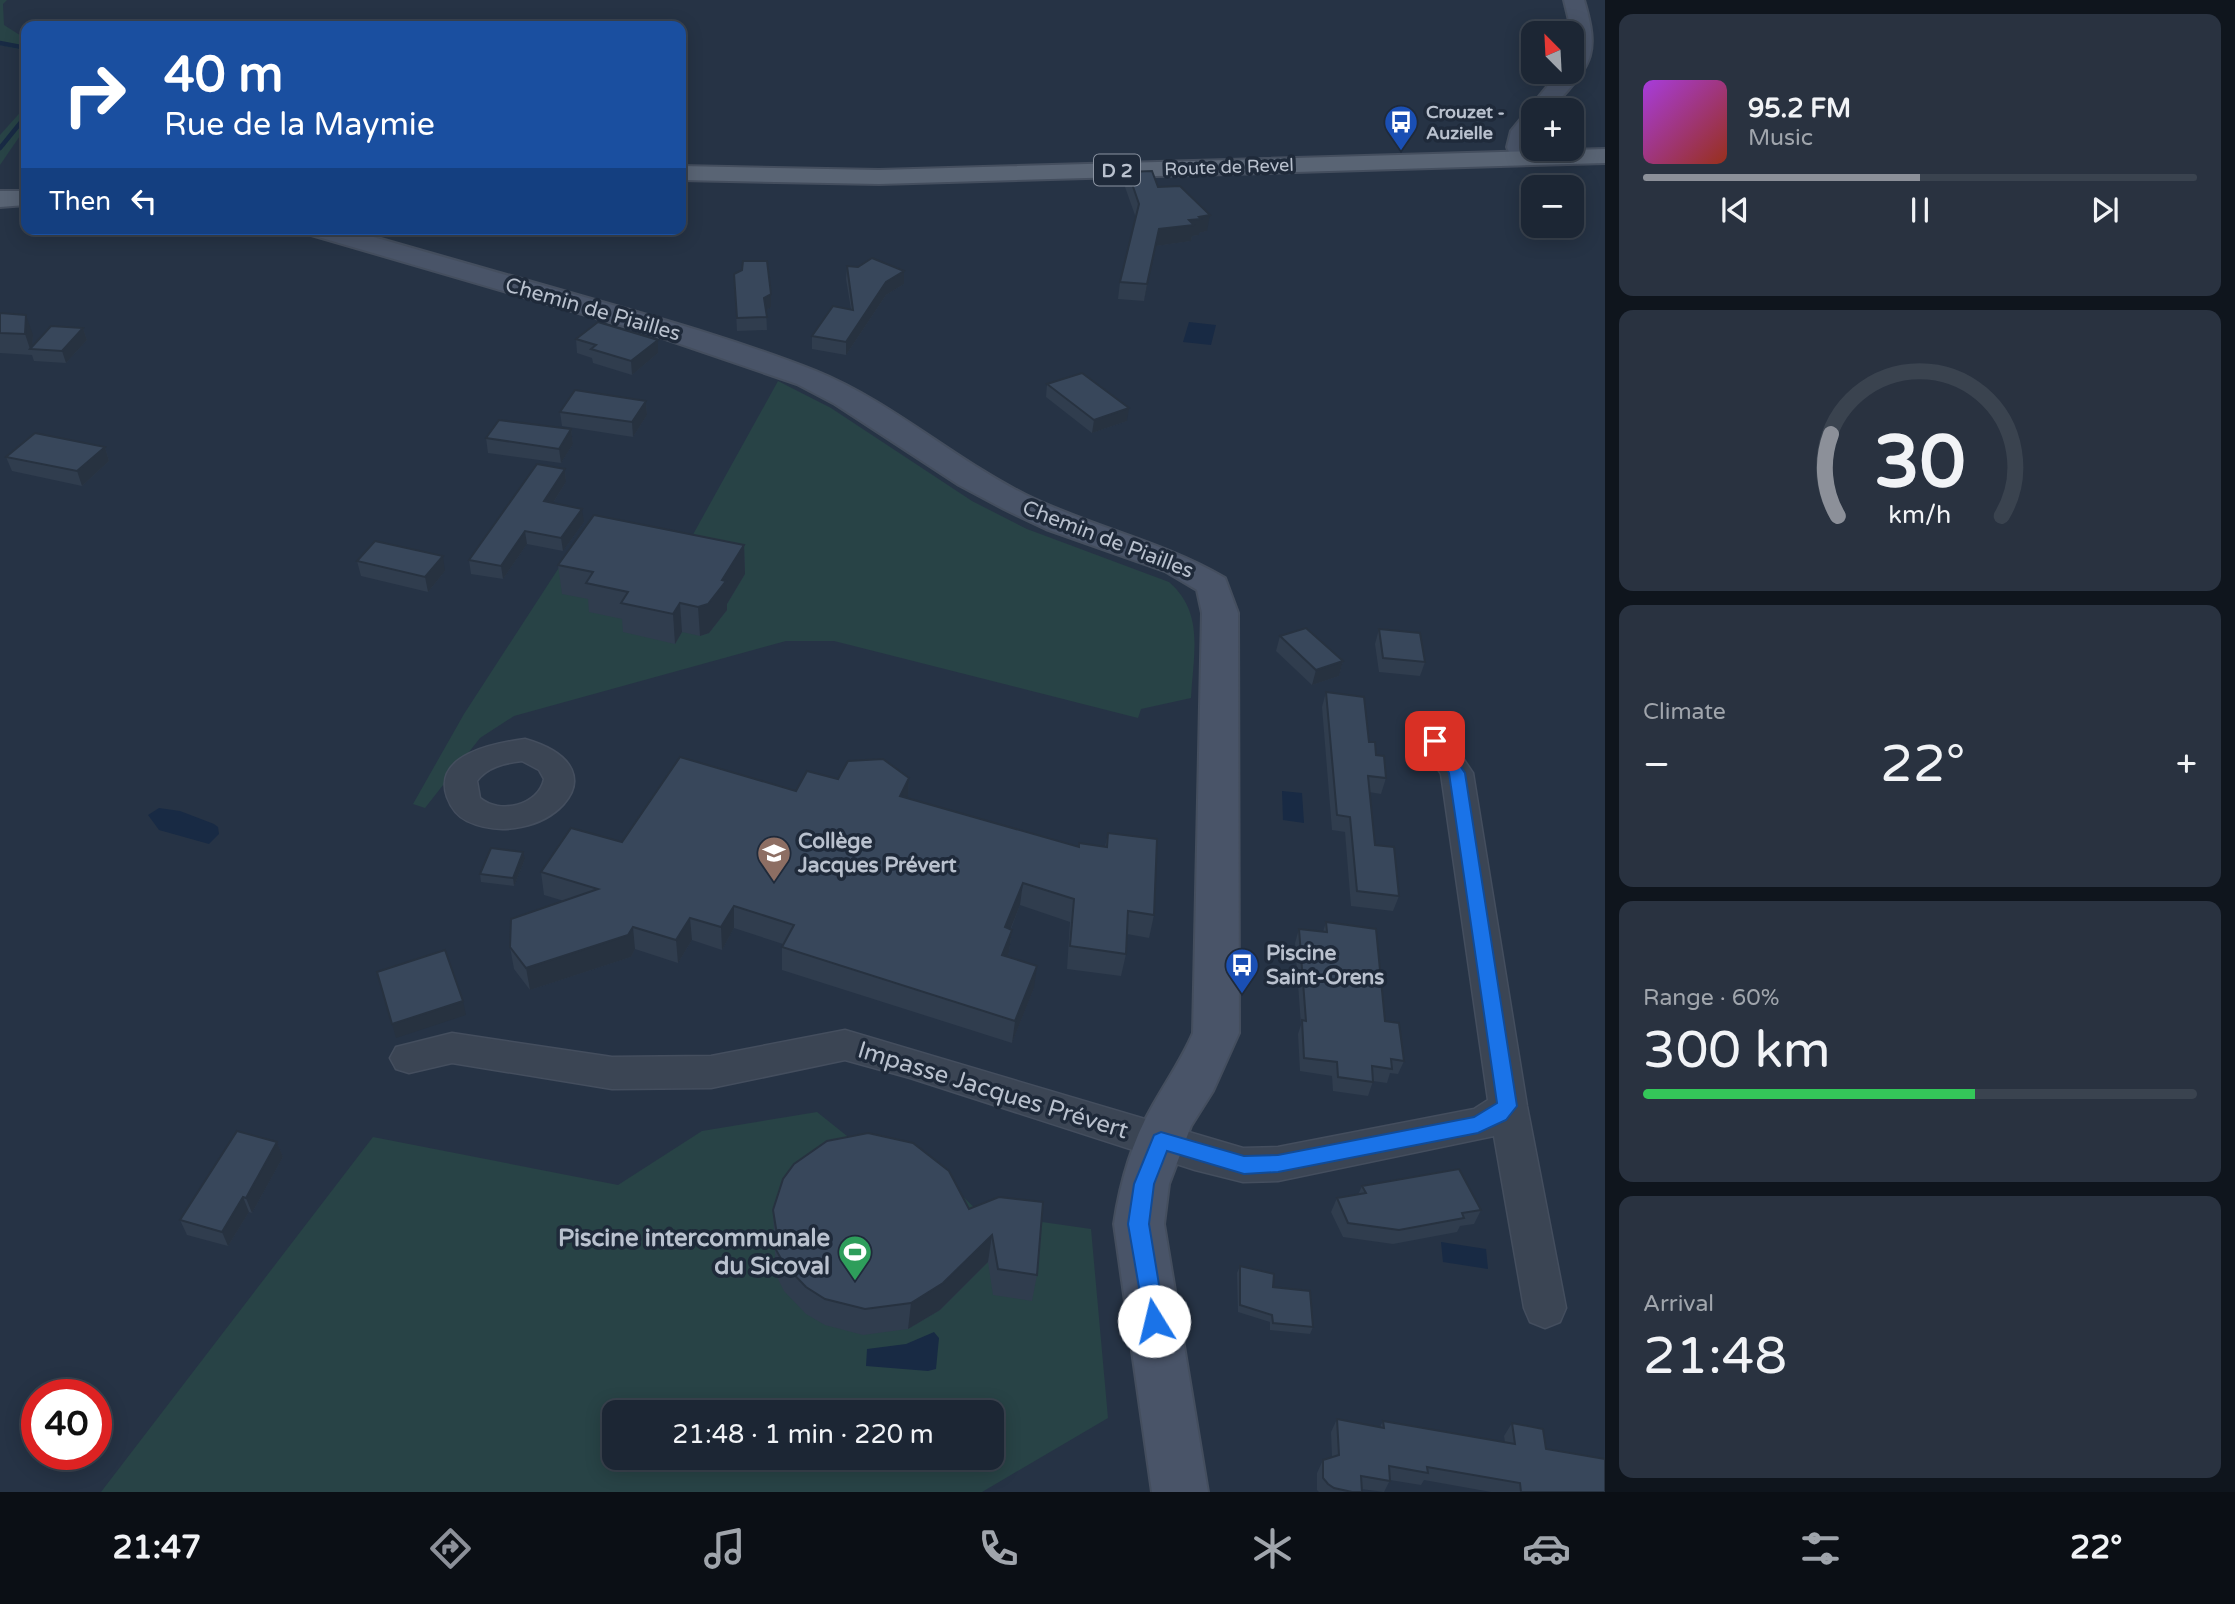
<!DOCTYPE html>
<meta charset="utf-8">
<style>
:root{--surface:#1c2634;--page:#293240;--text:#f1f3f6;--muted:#a0a5ac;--line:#3a434f;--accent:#8c9099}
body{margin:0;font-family:"Varela Round",sans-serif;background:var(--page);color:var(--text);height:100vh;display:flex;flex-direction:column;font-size:26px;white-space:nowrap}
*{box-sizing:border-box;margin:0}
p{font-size:23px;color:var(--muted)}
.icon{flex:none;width:38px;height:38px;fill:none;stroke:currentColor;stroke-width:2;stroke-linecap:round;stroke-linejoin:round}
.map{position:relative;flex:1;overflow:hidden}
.panel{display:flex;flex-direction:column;gap:14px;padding:14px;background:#0f151d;width:630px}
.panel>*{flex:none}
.guide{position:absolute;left:21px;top:21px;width:665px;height:214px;border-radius:14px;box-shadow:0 4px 18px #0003,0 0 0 2px var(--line);background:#1a4fa0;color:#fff;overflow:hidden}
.needle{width:46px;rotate:336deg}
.fabs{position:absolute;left:1521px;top:21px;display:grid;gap:14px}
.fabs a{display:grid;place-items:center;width:63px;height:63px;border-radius:14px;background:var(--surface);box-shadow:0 4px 18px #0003,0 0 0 2px var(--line);font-size:35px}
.speed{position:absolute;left:21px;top:1379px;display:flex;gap:14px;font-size:35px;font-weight:700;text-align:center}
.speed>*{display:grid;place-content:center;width:91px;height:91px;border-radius:50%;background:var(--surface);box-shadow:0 4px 18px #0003,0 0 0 2px var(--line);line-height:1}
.speed .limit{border:10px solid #d22;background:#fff;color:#111}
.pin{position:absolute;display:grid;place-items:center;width:60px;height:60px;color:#fff;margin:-30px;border-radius:14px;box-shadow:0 4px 10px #0006}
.me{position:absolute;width:77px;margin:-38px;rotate:351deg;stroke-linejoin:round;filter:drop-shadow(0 0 5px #0008)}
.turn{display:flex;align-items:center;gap:24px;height:147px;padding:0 28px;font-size:32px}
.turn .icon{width:91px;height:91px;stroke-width:2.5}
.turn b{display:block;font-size:49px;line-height:60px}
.then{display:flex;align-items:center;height:66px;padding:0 28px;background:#0003;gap:14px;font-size:26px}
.big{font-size:52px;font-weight:600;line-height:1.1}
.panel .widget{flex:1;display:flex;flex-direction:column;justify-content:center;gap:10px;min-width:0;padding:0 24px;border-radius:14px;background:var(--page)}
.panel .dial{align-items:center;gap:0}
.dial svg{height:182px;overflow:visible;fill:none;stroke:var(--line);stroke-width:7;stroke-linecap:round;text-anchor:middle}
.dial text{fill:var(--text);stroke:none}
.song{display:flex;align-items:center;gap:21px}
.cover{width:84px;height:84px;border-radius:10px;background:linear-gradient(135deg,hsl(280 70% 55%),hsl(10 70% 35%))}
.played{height:7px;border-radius:4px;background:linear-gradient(90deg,var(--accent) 50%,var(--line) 50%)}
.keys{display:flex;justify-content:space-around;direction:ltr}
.heat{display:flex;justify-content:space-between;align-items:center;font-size:38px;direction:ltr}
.charge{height:10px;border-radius:5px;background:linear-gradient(90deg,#34c759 60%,var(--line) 0)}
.trip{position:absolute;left:602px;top:1400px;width:402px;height:70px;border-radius:14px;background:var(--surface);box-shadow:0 4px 18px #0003,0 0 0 2px var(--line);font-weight:600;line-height:70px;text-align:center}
.tab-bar{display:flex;height:112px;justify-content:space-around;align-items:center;background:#0b0f15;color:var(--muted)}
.tab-bar .icon{width:49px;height:49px}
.tab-bar .selected{color:var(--accent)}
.tab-bar b{font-size:32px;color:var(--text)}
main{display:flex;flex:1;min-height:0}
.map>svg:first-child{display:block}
</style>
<main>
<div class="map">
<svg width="1605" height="1492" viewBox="0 0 1605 1492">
<rect width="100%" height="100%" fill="#263345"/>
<g fill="#284346" fill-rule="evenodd">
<polygon points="0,0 7,0 3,4 4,25 26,39 26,51 0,45"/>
<polygon points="26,106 26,127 0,165 0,135"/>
<path d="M778 381 831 408 972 501 1027 529 1169 582C1205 613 1193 655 1191 698L1141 709 1138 718 850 645 834 641H786L514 716 480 738 425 808 413 804 464 714 584 529 685 549Z"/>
<path d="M817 1112 852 1140 926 1161 980 1213 1091 1229 1108 1418 982 1492H101L373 1137 618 1185 702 1131ZM614 1412H992V1458H614Z"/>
</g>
<g fill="#182a44">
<polygon points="1189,322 1216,325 1211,345 1183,342"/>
<polygon points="1282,791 1302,793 1304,823 1283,820"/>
<polygon points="159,808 180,811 214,824 218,827 219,834 209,844 159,830 148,815"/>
<polygon points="1441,1242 1486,1249 1488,1269 1443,1262"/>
<polygon points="934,1332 939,1338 936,1369 928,1371 866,1366 867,1349 906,1344"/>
</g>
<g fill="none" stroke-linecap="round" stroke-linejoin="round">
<g stroke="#182a44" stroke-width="4.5">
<polyline points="0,43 26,48"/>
<polyline points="0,148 26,116"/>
</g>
<g stroke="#444e5e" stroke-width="3">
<g id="street">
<polygon points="1435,730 1446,733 1473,773 1527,1106 1566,1308 1560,1322 1545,1328 1530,1322 1524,1308 1494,1136 1278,1181 1243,1182 1195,1170 910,1078 845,1060 711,1088 612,1089 452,1063 409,1073 396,1069 390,1058 396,1047 452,1033 612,1057 711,1056 845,1030 1243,1148 1278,1147 1474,1109 1488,1100 1441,774 1419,741 1424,733"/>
<path d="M525 739C633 770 539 855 467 821 457 816 451 808 447 797 432 754 496 743 525 739ZM522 761 539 770 544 779C539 805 500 815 480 798L477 781C487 767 505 763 522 761Z"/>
</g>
</g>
<g stroke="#444e5e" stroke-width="4">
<g id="secondary">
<path d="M1564 0H1584C1602 60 1588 66 1551 110H1533L1530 147 1534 158 1531 163H1513L1507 147 1511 131 1559 72H1572L1573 37Z"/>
<path d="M304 229H346C429 253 512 277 595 300 669 321 745 343 816 371 890 401 954 459 1026 495 1091 527 1162 541 1225 578L1238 613 1239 1033 1213 1091 1191 1126 1169 1184 1164 1224 1208 1492H1152L1114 1224C1120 1183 1132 1141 1153 1105 1167 1080 1182 1059 1193 1033L1202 613 1197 590 1165 571 1046 529 1004 509 959 485 835 404 797 384 651 334 308 234Z"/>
</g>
</g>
<g stroke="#444e5e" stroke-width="4">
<g id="primary">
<polygon points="1605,149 1605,163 879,184 681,180 681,166 879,170"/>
<polygon points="0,191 26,191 26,205 0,207"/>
</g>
</g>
<use href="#street" fill="#3b4554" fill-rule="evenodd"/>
<use href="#secondary" fill="#495468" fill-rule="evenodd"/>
<use href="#primary" fill="#596474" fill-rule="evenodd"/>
</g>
<g fill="#303d4e">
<polygon points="1128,172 1158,187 1207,231 1199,233 1199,235 1192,236 1191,241 1156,246 1144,301 1118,299 1120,282 1136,218 1125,187"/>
<polygon points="847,266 904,271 904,284 886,295 846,355 812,349 812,336 851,309 846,279"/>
<polygon points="734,274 771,307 766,310 767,330 737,331"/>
<polygon points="0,313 33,335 32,346 83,328 87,340 66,363 34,361 32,355 0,353"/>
<polygon points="576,339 658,353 632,375 593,363 592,358 577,353"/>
<polygon points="1047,384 1127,421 1092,433 1046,397"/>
<polygon points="646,401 647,415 633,437 562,426 560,412"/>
<polygon points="571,429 573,444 561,463 488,453 486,438"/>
<polygon points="105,447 109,461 82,486 12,471 6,457"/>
<polygon points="565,469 566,482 553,503 584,522 563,551 527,544 503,579 471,574 469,560"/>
<polygon points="744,545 745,574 727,604 727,610 709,633 700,636 682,632 675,644 623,632 622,619 589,612 588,599 562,594 558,565"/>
<polygon points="357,561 445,571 428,592 361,576"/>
<polygon points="1379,629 1425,662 1420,676 1379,672 1375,644"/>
<polygon points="1280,636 1343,661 1339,676 1312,685 1276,651"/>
<polygon points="1326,692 1369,742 1376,755 1386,778 1381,794 1369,792 1375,845 1399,896 1393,911 1351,906 1345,832 1332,830 1322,707"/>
<polygon points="909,778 908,798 1078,847 1105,847 1108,833 1154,915 1149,938 1127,934 1126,954 1121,976 1067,969 1070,922 1020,905 1011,929 1012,930 1009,952 1007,957 1034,988 1012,1043 782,970 782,947 783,944 734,928 722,950 692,940 678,963 635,949 631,957 530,990 514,969 510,947 564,901 544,895 541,872 622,842 838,779"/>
<polygon points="525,859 514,886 481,882 480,874"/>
<polygon points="1326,922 1385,1021 1404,1061 1398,1074 1390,1073 1387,1083 1373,1081 1368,1096 1333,1091 1332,1076 1300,1071 1298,1034 1301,1025 1295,943 1299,929 1323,932"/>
<polygon points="277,1142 283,1157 252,1213 249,1212 228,1246 187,1235 180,1220"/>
<polygon points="1362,1186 1481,1210 1474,1224 1460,1226 1457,1232 1393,1244 1343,1237 1331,1212 1337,1198 1358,1195"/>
<polygon points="969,1209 1037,1275 1032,1301 993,1295 988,1262 940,1310 908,1329 863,1335 825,1325 806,1314 784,1291 776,1275 773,1210"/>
<polygon points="1240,1266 1273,1287 1313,1327 1310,1334 1270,1330 1270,1322 1238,1312 1237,1273"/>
<polygon points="1337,1419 1380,1427 1383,1421 1505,1442 1504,1436 1512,1423 1605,1492 1491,1492 1424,1480 1421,1485 1390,1480 1384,1492 1361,1489 1362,1492 1319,1492 1317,1490 1317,1473 1323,1460 1332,1457 1331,1432"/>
</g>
<g fill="#273240">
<polygon points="1210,215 1207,231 1199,233 1199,235 1192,236 1191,241 1156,246 1144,301 1147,284 1159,229 1199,217"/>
<polygon points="904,271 904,284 886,295 846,355 846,342 886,282"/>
<polygon points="771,294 771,307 765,311 764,298"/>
<polygon points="26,315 33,335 32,349 30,349 32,355 25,334"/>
<polygon points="83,328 87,340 66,363 62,351"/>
<polygon points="658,340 658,353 632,375 631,361"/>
<polygon points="646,401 647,415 633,437 632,422"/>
<polygon points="1129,408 1127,421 1092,433 1094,420"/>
<polygon points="571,429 573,444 561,463 559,449"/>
<polygon points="105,447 109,461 82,486 77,471"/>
<polygon points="565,469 566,482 546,514 544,501"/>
<polygon points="582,509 584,522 563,551 561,538"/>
<polygon points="525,531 527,544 503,579 501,566"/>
<polygon points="744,545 745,574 727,604 727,610 709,633 700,636 698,607 722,580"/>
<polygon points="443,556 445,571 428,592 425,577"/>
<polygon points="680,603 682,632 675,644 673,614"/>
<polygon points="1343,661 1339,676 1312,685 1316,670"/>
<polygon points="909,778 908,800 900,796"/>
<polygon points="523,852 525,859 514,886 513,878"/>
<polygon points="1023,883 1020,905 1002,950 1005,927"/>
<polygon points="734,906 734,928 722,950 721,927"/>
<polygon points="690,918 692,940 678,963 676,940"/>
<polygon points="633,927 635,949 631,957 530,990 526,968"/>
<polygon points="1012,930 1009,952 999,978 1002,955"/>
<polygon points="1037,966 1034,988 1012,1043 1015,1021"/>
<polygon points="463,1001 466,1015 396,1038 392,1024"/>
<polygon points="277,1142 283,1157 252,1213 246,1198"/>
<polygon points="243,1197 249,1212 228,1246 222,1232"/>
<polygon points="992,1235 988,1262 940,1310 908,1329 911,1303"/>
</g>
<g fill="#38475b" stroke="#273240" stroke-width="2">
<polygon points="1152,171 1158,187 1180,186 1210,215 1199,217 1201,219 1189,220 1194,225 1159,229 1147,284 1120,282 1139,204 1128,172"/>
<polygon points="872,258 904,271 886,282 846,342 812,336 833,306 853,310 847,266 858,267"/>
<polygon points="743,261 767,261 771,294 764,298 767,317 737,318 734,274 742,270"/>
<polygon points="0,313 26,315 25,334 0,333"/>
<polygon points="598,322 658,340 631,361 591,349 596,345 576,339"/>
<polygon points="51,326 83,328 62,351 30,349"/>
<polygon points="1082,373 1129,408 1094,420 1047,384"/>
<polygon points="575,390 646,401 632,422 560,412"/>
<polygon points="499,420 571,429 559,449 486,438"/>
<polygon points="35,433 105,447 77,471 6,457"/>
<polygon points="537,464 565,469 544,501 582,509 561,538 525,531 501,566 469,560"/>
<polygon points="594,515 744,545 722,580 726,581 708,604 698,607 680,603 673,614 621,603 628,592 586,583 593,572 558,565"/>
<polygon points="375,541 443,556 425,577 357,561"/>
<polygon points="1306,628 1343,661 1316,670 1280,636"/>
<polygon points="1379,629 1420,633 1425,662 1383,658"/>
<polygon points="1326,692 1364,697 1369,742 1375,742 1376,755 1384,756 1386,778 1368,776 1375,845 1394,847 1399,896 1357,891 1350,817 1337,815"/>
<polygon points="680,757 796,791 807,771 838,779 848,761 883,759 909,778 900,796 1079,847 1079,843 1107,847 1108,833 1157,839 1154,915 1128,911 1126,954 1070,946 1074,899 1023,883 1005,927 1012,930 1002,955 1037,966 1015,1021 782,947 794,925 734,906 721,927 690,918 676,940 633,927 628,935 526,968 510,947 511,919 598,889 541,872 571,828 622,842"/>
<polygon points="491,848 523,852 513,878 480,874"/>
<polygon points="1326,922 1376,929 1385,1021 1399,1023 1404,1061 1391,1059 1392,1069 1372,1066 1373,1082 1338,1077 1337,1062 1304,1058 1302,1020 1306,1021 1299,929 1327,932"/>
<polygon points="445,950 463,1001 392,1024 377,972"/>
<polygon points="237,1131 277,1142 246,1198 243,1197 222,1232 180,1220"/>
<polygon points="868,1133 913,1143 949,1171 969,1209 999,1197 1043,1202 1037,1275 998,1269 992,1235 943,1283 911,1303 865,1309 825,1299 806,1287 784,1264 775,1248 779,1247 773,1210 783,1179 794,1164 827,1141"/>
<polygon points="1459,1169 1481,1210 1462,1213 1464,1218 1399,1230 1348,1223 1337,1198 1366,1193 1362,1186"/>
<polygon points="1240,1266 1274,1274 1273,1287 1310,1291 1313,1327 1273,1323 1272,1315 1240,1305"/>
<polygon points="1337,1419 1384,1428 1383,1421 1515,1444 1512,1423 1543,1429 1546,1449 1605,1459 1605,1492 1521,1492 1520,1483 1427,1467 1428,1473 1389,1466 1390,1481 1361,1476 1362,1492 1352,1492 1334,1488 1328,1484 1323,1478 1323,1460 1339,1455"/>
</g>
<polygon fill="#1a73e8" stroke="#114b97" stroke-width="2" points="1435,735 1440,737 1465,773 1517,1106 1506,1120 1478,1133 1278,1172 1244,1174 1167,1151 1154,1184 1149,1224 1165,1321 1161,1328 1154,1331 1146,1328 1128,1224 1134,1184 1154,1135 1161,1132 1244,1156 1278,1155 1474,1117 1497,1103 1449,773 1427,741"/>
<defs>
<g id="bus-pin" transform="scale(1.75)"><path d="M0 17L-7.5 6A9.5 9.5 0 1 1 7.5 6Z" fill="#1a4fb4" stroke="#1f2a3a"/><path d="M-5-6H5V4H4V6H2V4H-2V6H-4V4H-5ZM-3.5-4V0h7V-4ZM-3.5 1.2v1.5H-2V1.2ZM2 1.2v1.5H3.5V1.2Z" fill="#fff"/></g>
<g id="school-pin" transform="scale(1.75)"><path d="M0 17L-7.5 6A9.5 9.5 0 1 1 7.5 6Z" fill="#8d6e63" stroke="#1f2a3a"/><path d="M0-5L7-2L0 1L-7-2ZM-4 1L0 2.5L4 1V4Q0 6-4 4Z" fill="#fff"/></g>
<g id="stadium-pin" transform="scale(1.75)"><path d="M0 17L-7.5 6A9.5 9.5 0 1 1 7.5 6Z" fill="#2e9e5b" stroke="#1f2a3a"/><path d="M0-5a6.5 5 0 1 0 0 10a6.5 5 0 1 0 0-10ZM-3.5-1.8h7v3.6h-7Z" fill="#fff"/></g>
</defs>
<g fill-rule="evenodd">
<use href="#bus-pin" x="1401" y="122"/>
<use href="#school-pin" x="774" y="853"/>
<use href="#bus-pin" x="1242" y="965"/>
<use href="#stadium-pin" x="855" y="1252"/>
</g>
<g text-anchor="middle" stroke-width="7" stroke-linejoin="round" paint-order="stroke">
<g font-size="18" font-weight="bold" fill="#b9c1ce" stroke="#1f2a3a" text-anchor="start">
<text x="1426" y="118">Crouzet -<tspan x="1426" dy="21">Auzielle</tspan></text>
</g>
<g font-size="18" fill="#b9c1ce" stroke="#1f2a3a">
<text transform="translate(1229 167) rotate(-2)" y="6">Route de Revel</text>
</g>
<rect fill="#1f2a3a" stroke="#8b94a2" stroke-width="2" x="1094" y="154.5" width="46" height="31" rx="5"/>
<g font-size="19" font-weight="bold" fill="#b9c1ce">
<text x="1117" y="177">D 2</text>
</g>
<g font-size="21" fill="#b9c1ce" stroke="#1f2a3a">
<text transform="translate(593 309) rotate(16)" y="7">Chemin de Piailles</text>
<text transform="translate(1108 539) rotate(21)" y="7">Chemin de Piailles</text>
</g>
<g font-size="21" font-weight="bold" fill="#b9c1ce" stroke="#1f2a3a" text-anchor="start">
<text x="798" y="848">Collège<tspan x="798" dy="24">Jacques Prévert</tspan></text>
<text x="1266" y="960">Piscine<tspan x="1266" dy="24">Saint-Orens</tspan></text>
</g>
<g font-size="24" fill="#b9c1ce" stroke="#1f2a3a">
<text transform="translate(993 1090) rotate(17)" y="8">Impasse Jacques Prévert</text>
</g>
<g font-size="24" font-weight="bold" fill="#b9c1ce" stroke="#1f2a3a" text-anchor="end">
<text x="830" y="1246">Piscine intercommunale<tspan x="830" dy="28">du Sicoval</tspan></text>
</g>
</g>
</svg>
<div class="fabs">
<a><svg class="needle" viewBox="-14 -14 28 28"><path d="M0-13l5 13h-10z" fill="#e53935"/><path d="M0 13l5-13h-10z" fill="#a0a5ac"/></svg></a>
<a>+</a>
<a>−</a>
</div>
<div class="speed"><div class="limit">40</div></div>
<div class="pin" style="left:1435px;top:741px;background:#d93025"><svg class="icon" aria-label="arrive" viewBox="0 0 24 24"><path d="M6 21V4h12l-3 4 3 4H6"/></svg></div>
<svg class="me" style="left:1154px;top:1321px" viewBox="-20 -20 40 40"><circle r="19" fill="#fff"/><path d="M0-13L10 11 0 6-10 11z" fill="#1a73e8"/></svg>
<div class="trip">21:48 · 1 min · 220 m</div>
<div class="guide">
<div class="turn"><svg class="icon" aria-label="right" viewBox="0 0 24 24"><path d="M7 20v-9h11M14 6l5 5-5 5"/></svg><div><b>40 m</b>Rue de la Maymie</div></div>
<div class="then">Then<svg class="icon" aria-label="left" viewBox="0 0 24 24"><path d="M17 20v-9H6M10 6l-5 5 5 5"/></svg></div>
</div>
</div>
<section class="panel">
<div class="widget">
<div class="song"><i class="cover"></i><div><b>95.2 FM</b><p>Music</p></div></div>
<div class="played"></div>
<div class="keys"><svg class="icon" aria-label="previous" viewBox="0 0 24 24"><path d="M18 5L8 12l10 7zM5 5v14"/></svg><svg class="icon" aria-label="pause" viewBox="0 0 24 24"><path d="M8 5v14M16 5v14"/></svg><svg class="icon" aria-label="next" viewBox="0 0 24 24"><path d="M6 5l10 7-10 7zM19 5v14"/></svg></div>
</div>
<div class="widget dial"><svg viewBox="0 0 100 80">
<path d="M14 69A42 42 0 1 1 86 69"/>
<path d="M14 69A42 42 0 0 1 11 33" stroke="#8c9099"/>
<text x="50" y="56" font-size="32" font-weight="700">30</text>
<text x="50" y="72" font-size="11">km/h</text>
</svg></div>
<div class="widget"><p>Climate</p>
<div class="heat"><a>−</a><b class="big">22°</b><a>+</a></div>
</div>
<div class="widget"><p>Range · 60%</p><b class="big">300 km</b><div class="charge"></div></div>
<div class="widget"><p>Arrival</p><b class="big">21:48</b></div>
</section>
</main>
<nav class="tab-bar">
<b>21:47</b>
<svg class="icon selected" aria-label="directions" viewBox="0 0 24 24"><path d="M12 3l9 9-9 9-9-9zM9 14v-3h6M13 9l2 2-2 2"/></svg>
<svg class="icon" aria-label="music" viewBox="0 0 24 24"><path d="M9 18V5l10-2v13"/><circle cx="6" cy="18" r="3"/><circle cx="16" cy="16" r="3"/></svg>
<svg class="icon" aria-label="phone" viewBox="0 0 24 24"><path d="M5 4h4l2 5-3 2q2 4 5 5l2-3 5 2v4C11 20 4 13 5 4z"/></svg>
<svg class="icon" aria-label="climate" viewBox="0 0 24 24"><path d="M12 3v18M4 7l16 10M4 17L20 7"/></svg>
<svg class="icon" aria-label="car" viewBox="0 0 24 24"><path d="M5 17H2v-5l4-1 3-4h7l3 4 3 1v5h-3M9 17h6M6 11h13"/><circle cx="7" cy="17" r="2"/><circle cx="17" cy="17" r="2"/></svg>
<svg class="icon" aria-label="filters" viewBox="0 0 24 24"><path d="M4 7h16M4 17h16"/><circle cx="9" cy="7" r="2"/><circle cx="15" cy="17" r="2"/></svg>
<b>22°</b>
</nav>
